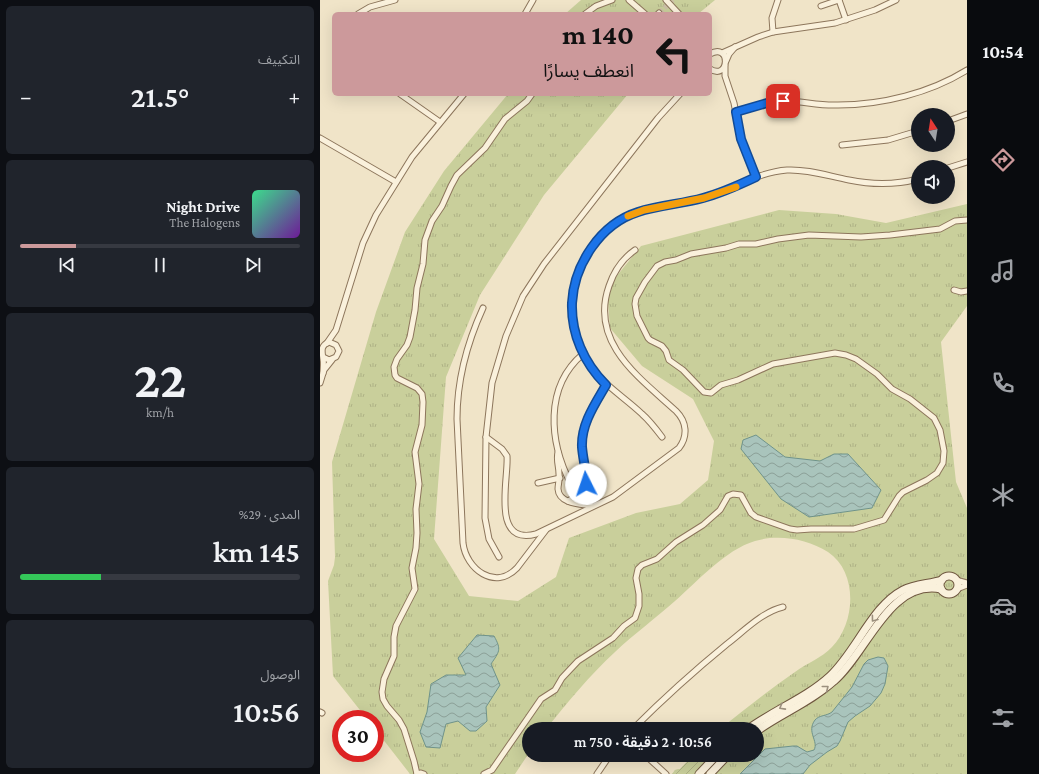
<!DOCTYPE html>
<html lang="ar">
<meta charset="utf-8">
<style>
:root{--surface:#171b24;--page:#20242c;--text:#f1f3f6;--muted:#9ea1a6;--line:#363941;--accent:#cc999b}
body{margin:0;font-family:"Crimson Pro","Noto Sans Arabic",serif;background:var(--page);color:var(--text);direction:rtl;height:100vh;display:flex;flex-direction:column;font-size:15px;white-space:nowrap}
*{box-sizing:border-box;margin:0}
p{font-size:13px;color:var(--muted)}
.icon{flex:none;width:22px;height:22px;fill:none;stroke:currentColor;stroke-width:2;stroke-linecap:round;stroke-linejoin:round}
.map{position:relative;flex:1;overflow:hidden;direction:ltr}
.side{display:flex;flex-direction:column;gap:6px;padding:6px;background:#0d0f14;width:320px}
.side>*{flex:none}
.guide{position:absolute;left:12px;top:12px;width:380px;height:84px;border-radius:6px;box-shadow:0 4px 16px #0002;direction:rtl;background:#cc999b;color:#111;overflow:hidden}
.needle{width:26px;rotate:348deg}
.controls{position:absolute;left:591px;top:108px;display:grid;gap:8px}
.controls a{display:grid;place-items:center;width:44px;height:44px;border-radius:50%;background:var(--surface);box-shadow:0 4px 16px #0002;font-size:20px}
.speed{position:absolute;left:12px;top:710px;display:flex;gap:8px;font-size:20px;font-weight:700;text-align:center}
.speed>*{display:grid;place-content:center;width:52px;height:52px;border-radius:50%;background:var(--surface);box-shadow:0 4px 16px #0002;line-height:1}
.speed .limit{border:6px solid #d22;background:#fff;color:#111}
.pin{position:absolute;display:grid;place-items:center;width:34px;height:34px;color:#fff;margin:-17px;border-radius:8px;box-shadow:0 2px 6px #0006}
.me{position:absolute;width:44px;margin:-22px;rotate:356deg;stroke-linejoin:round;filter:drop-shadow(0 0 3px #0008)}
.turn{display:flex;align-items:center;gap:14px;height:84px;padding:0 12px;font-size:18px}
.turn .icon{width:52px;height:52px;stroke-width:2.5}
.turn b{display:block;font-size:28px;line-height:34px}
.big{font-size:30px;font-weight:600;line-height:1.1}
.side .widget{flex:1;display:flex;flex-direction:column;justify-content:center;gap:6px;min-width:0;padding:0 14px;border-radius:6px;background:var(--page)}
.side .dial{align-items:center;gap:0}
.dial b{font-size:52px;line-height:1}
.song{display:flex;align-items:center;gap:12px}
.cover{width:48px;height:48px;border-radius:6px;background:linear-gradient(135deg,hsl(150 70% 55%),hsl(280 70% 35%))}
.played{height:4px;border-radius:2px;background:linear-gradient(90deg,var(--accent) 20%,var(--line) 20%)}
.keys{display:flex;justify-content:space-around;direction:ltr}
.heat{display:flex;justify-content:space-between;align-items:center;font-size:22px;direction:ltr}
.charge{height:6px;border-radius:3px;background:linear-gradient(90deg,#34c759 29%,var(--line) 0)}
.trip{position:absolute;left:202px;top:722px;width:242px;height:40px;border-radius:20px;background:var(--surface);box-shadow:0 4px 16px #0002;font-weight:600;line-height:40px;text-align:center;direction:rtl}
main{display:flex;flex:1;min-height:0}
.menu{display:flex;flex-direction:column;width:72px;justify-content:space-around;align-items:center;background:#090b0e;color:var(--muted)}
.menu .icon{width:28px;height:28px}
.menu .selected{color:var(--accent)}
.menu b{font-size:18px;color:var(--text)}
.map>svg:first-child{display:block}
</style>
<main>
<nav class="menu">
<b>10:54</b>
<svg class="icon selected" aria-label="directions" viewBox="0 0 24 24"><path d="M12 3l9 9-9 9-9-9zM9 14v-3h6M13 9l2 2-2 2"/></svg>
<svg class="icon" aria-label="music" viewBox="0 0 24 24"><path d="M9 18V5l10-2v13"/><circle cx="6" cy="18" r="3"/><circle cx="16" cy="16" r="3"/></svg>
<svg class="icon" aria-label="phone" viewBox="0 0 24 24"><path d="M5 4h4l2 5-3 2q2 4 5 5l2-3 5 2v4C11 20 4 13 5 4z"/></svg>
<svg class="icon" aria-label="climate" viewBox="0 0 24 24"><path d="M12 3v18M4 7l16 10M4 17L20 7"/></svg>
<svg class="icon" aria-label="car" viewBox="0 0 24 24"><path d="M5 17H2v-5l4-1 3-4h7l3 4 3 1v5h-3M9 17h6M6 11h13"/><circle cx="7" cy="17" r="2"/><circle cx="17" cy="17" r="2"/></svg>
<svg class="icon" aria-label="filters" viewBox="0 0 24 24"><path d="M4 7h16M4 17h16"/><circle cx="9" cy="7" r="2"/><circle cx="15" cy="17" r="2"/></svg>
</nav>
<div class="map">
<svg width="647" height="774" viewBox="0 0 647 774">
<defs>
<pattern id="grass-tufts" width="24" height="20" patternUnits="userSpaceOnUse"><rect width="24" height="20" fill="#c9cf9b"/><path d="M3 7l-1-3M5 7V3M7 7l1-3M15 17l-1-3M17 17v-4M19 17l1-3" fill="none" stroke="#aeb285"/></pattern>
<pattern id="garden-furrows" width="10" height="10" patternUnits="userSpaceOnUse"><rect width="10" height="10" fill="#c9cf9b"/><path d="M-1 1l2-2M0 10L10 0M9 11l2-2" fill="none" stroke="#aeb285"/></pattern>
<pattern id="water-waves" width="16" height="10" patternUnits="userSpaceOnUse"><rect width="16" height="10" fill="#a9c4bc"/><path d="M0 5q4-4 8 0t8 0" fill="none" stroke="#8ba098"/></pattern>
</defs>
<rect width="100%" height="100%" fill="#f0e4c8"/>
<g fill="url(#grass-tufts)">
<polygon points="261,0 395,0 378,14 245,14"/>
<path d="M188 94H308L224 195 160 295 126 377 114 539 149 596 198 601 236 577 249 538 316 513 360 504 388 480 394 441 373 399 322 366 290 328 287 288 321 246 459 210 516 214 566 223 647 204V306L621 342 636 482 647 508V774H352L355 770 360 769 374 755H437V729H400C424 710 449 690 475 672 487 663 502 658 512 647 536 622 538 572 508 552 487 539 459 534 435 541 405 550 378 581 355 601 336 618 314 634 295 652 270 675 248 702 226 729H209V753L195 774H90L55 729V719H47L13 676 8 581 14 565 15 557 12 462 56 312 85 232 124 171Z"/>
</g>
<polygon fill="url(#garden-furrows)" points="374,755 394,755 376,774 353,774 355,770 360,769"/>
<g fill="url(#water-waves)" stroke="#6f938a">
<polygon points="436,435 465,457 500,461 514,454 528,454 561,490 552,508 489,517 461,499 421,449 423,440"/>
<path d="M157 635 174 636C182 650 179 652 171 664L180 685 166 707 167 721 156 731H150L138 721 126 724 120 748 106 747 100 732 107 712 111 684 126 675H146L138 658Z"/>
<path d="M558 657 564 658 568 666 565 684 561 693 550 706 535 716 528 722 520 741 517 746 507 752 490 765 483 774H420L445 749 473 746H477L487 752 494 750C499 741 486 732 495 720 499 715 507 716 512 712L532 687 544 664 548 660Z"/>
</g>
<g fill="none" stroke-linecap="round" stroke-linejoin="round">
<polyline stroke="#ccc0a6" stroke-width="5" stroke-dasharray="5 2.5" stroke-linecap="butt" points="339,13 353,0"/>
<g stroke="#8d765c" stroke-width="7">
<g id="street">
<polyline points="309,0 325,14"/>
<polyline points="346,0 359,14"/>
<polyline points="519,0 526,20"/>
<polyline points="501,6 519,0"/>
<polyline points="38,14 50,7 75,0"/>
<polyline points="205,14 213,0"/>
<polyline points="265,14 276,6 292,0"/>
<polyline points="338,14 339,13"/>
<polyline points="453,32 452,18 458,0"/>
<polyline points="402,53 438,37 453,32 515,23 555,10 576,0"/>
<path d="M390 54C411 42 410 81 390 69"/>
<polyline points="406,61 409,54 415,47"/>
<polyline points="405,66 405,76 414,103 421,139 436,177"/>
<polyline points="80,94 120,122"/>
<path d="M416 111C434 106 451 101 470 101 486 102 502 106 518 105 562 105 610 93 647 70"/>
<polyline points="628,121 647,114"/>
<polyline points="0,138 76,182"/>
<polyline points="522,145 568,140 598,131"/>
<polyline points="628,168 647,162"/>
<polyline points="634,290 641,292 647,291"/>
<path d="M163 308C147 343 137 380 137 419L143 543C146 569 175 591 197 568L226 530"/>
<polyline points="7,343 16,330 43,243 56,215 92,157 144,94"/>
<path d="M3 373C3 369 4 364 3 359 2 351 0 346 9 342L16 345 19 351 16 357 9 360 3 357"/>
<polyline points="0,383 4,370 12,360"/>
<path d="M166 437 182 449 187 456C189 478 170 546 216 534L293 497 359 448C368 436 367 422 356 411 320 378 269 343 289 286 294 271 302 259 315 250"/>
<path d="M342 437C336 429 330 421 322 414 301 394 276 381 263 354 238 303 260 233 316 213 338 205 364 205 387 197 414 189 438 172 467 170 488 169 508 176 529 180 553 185 575 185 598 179"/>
<path d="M238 452C236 460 239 466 239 474 240 479 238 484 238 489 239 504 261 504 272 506"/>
<polyline points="218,483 240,478"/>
<path d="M251 484C229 442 224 387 263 354"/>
<path d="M248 501C253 498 259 495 263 490 270 480 260 448 263 432 266 415 277 400 286 385"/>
<polyline points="179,557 169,539 165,518 166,437 172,383 186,336 203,296 224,264 338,118 360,94"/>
<polyline points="636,580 647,583"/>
<polyline points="637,589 647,585"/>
<polyline points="0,712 2,713"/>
<path d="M313 729C343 699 374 671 407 644 424 631 442 612 463 607"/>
<polyline points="325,755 346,774"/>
<polyline points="97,774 94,761 84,729 79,720 67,706 63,699 62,692 64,679 74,656 74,637 76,626 95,589 92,568 96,548 97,533 96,509 99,484 95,452 102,425 103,402 102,394 97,388 77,378 75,375 74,367 77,359 87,345 90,337 95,310 97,288 103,264 105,240 112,221 122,206 131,186 137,175 165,148 185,119 207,101 212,94"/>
<polyline points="97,774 101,773 104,774"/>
<polyline points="164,774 172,770 221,699 235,690 242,678 258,661 293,638 304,626 315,618 319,606 319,594 316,578 318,569 322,565 337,559 356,542 383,525 400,510 408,496 413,494 421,495 431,513 436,517 470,529 477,530 491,529 534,529 564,520 579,496 583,492 607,480 617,473 623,463 624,451 620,430 614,418 590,399 572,389 557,374 536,359 526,355 515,353 453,364 418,380 401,385 391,393 384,392 363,370 349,360 346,351 342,346 330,340 328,338 317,316 315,304 316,298 325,282 337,266 345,262 356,260 371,254 406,248 419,244 436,244 458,239 489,235 541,237 570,235 620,229 635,221 647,220"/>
<polyline points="277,774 290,755"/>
</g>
</g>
<g stroke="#6f573f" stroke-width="9">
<g id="secondary">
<circle cx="629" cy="585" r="9"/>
<path d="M428 729C454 710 486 698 510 676 536 652 552 606 583 590 595 584 609 584 622 580"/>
<path d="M437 731C462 713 491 702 514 681 547 653 569 579 621 589"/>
<polyline points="379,774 397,755"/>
<polyline points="390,774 408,755"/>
</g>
</g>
<use href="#street" stroke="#faf1dc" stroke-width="5"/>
<use href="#secondary" stroke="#faf1dc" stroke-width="7"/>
</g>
<defs><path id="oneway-chevron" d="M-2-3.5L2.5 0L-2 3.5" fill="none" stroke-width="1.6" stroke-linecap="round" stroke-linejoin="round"/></defs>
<g stroke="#9c907e">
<use href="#oneway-chevron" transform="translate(554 619) rotate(127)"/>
<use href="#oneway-chevron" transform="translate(506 688) rotate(-38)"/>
<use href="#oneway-chevron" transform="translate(462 707) rotate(151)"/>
</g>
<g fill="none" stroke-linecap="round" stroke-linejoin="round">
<g stroke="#114b97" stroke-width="10">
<path id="route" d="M266 484C267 473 263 460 262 447 261 424 275 404 286 385 264 363 251 334 252 303 254 265 280 224 318 212 339 205 362 204 383 198 402 193 419 185 436 177L421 139 416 112 447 103 463 101"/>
</g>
<use href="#route" stroke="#1a73e8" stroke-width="7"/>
<polyline stroke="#f59e0b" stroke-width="7" points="308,216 324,210 384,198 416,187"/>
</g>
</svg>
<div class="controls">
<a><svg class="needle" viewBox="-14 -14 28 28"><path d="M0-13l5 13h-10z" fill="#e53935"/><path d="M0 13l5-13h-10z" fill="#9ea1a6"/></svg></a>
<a><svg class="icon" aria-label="sound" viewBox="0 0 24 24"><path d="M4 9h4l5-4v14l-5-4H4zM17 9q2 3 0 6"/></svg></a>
</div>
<div class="speed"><div class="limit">30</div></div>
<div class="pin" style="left:463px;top:101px;background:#d93025"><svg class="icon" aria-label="arrive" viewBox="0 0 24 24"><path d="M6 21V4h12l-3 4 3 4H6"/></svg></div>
<svg class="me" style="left:266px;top:484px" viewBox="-20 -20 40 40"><circle r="19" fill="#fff"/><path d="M0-13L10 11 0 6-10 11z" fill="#1a73e8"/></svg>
<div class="trip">10:56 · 2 دقيقة · 750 m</div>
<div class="guide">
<div class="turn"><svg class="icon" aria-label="left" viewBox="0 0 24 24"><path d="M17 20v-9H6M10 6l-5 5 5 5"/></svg><div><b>140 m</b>انعطف يسارًا</div></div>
</div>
</div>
<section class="side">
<div class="widget"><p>التكييف</p>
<div class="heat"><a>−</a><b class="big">21.5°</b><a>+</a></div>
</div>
<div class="widget">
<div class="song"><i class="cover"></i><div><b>Night Drive</b><p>The Halogens</p></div></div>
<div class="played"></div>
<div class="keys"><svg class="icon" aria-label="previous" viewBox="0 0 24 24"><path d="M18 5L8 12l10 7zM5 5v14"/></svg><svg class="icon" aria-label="pause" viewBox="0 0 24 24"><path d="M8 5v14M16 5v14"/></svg><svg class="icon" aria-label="next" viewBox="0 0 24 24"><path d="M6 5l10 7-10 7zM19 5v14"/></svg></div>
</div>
<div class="widget dial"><b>22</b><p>km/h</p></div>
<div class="widget"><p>المدى · 29%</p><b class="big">145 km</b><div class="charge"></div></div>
<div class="widget"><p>الوصول</p><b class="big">10:56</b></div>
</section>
</main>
